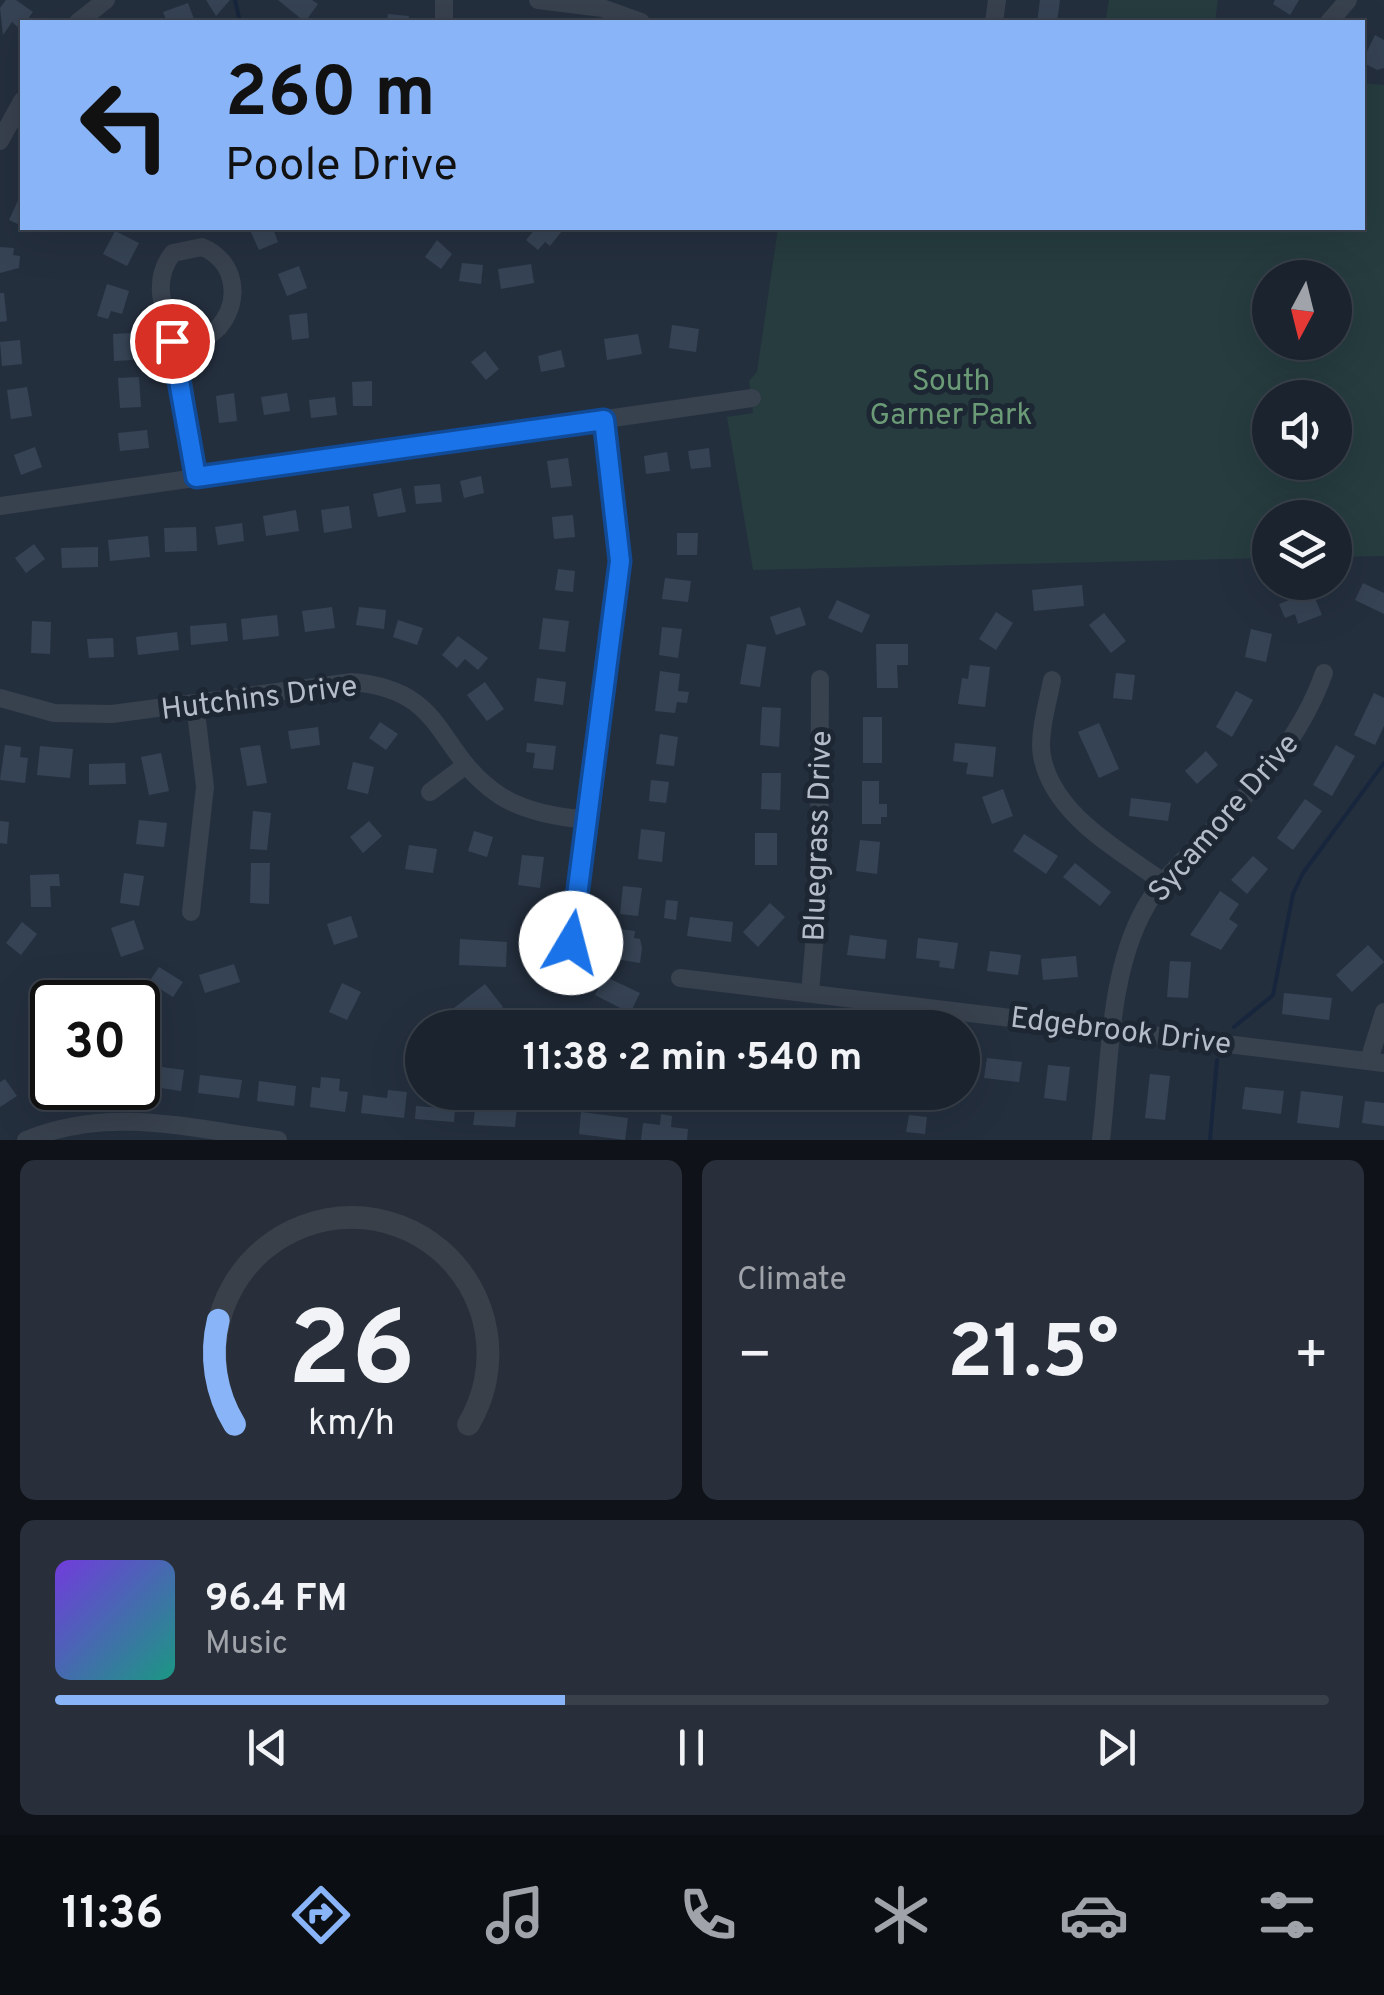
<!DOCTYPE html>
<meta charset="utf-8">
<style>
:root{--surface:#1b232e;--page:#282f3a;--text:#f1f3f6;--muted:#a0a4aa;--line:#39404a;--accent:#8ab4f8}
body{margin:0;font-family:Overpass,sans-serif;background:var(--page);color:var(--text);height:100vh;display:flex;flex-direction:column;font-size:38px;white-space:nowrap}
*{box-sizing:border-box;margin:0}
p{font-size:32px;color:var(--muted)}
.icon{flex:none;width:55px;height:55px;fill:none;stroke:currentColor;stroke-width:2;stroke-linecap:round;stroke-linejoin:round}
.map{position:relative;height:1140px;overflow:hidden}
.panel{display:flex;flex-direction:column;gap:20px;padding:20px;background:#0f1319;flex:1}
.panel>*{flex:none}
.guide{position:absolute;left:20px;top:20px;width:1345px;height:210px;border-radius:0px;box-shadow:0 10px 40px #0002,0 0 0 2px var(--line);background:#8ab4f8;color:#111;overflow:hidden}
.needle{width:65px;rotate:187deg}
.fabs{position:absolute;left:1252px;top:260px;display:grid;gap:20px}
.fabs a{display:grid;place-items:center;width:100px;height:100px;border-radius:50%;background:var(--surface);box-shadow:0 10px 40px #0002,0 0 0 2px var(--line);font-size:50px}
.speed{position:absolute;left:30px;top:980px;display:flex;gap:20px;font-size:50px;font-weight:700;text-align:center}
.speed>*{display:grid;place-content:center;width:130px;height:130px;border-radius:50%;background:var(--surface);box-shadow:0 10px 40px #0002,0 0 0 2px var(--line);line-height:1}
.speed .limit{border:5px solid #111;border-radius:15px;background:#fff;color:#111}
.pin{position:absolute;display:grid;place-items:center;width:85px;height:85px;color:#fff;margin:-42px;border:5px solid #fff;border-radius:50%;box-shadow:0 2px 10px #0007}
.me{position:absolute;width:110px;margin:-55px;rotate:8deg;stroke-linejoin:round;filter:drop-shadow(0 0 8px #0008)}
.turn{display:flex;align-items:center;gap:35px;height:210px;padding:0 40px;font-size:45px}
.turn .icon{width:130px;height:130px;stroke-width:2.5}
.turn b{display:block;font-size:70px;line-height:85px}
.big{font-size:75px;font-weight:700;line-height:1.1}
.panel .card{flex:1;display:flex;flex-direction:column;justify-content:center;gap:15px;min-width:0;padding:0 35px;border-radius:15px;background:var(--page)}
.panel .dial{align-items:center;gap:0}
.dial svg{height:260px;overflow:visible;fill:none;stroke:var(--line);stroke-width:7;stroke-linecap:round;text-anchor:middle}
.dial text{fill:var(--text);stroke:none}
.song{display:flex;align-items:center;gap:30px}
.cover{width:120px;height:120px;border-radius:15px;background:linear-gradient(135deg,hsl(260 70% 55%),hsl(170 70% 35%))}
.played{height:10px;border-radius:5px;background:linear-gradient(90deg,var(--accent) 40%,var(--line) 40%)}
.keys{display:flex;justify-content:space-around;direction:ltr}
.heat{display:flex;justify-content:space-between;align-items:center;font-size:55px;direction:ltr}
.panel .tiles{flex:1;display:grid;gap:20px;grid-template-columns:1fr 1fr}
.card:last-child{grid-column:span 2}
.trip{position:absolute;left:405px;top:1010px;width:575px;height:100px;border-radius:50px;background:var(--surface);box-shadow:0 10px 40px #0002,0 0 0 2px var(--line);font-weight:700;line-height:100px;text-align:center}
.menu{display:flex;height:160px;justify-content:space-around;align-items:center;background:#0b0e12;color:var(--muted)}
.menu .icon{width:70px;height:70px}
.menu .current{color:var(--accent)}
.menu b{font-size:45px;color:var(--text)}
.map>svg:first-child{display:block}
</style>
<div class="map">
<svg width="1384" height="1140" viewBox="0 0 1384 1140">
<rect width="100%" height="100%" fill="#242f3e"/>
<g fill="#263c3f" fill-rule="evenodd">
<polygon points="1109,0 1218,0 1215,22 1105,22"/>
<path d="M1363 83 1384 85V556L1335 557V518H1270V558L753 570 727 417 753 413 749 381 757 372 778 228H1362ZM1270 278H1335V342H1270ZM1270 398H1335V462H1270Z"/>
</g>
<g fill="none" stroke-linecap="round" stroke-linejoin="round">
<g stroke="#17263c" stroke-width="4">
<polyline points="235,0 240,22"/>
<polyline points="1234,1027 1273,995 1293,894 1303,873 1384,763"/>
<polyline points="1210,1140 1217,1060"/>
</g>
</g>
<g fill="#364354">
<polygon points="6,0 16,0 33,12 20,29 12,22 3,35 0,8"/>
<polygon points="206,0 230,0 216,16"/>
<polygon points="278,0 312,0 318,4 305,22"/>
<polygon points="1040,0 1060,0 1057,22 1037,22"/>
<polygon points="1275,0 1299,0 1290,15 1273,4"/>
<polygon points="188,3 194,19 167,22 163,12"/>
<polygon points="388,14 409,16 408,22 387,22"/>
<polygon points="1375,35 1384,40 1384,68 1377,70 1362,62"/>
<polygon points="22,192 22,226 9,220"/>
<polygon points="249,228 283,228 274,231 278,242 259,250"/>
<polygon points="536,228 558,228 562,231 550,246 545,242 538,250 526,240"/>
<polygon points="115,231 139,243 127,266 103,254"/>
<polygon points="437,240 452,254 441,269 425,257"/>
<polygon points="0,247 14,248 13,255 20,256 19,268 0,273"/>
<polygon points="462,263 483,265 481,284 459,281"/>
<polygon points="531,264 534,283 501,289 498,269"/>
<polygon points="299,266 307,288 287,296 278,274"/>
<polygon points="107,284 129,291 122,314 111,311 108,319 97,316"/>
<polygon points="0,293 4,293 7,321 0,322"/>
<polygon points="307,313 309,338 292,340 289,315"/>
<polygon points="672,325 699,329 696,352 669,348"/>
<polygon points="132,333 133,360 114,361 113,334"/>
<polygon points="638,334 642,354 607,360 604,339"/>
<polygon points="20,340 22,364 2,366 0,342"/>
<polygon points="561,350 565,367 541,372 538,356"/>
<polygon points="485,351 499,369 486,380 471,362"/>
<polygon points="139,377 141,407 120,408 118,378"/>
<polygon points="372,381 372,406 353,406 352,382"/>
<polygon points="27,387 32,416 11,419 7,390"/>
<polygon points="234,393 237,421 219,423 216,396"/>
<polygon points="287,393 290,411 264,415 261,397"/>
<polygon points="335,397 337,415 311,418 309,400"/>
<polygon points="147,430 149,448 120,451 118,433"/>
<polygon points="35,447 42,467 21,475 14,455"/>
<polygon points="709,448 711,467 691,469 688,451"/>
<polygon points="667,452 670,471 646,474 644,456"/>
<polygon points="568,458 572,486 551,488 547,461"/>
<polygon points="481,476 484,493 464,498 460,481"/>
<polygon points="440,484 442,502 416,504 414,486"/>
<polygon points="401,488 406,512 378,517 373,494"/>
<polygon points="349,506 352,528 324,533 321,510"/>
<polygon points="296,510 299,531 266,536 263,516"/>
<polygon points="573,515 575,537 554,539 552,517"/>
<polygon points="242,523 244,541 218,545 215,527"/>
<polygon points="196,527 197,551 165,552 164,528"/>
<polygon points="677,533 698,533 697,555 677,555"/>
<polygon points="148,536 150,557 110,561 108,540"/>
<polygon points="34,544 45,559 26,573 15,558"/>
<polygon points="98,547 98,567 62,568 61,548"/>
<polygon points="558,569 575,571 573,592 555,590"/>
<polygon points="665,578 691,581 688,602 662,599"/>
<polygon points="1363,583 1384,593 1384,614 1355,600"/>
<polygon points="1082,585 1084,606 1034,611 1032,590"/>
<polygon points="1312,591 1322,615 1298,624 1295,614 1285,618 1279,604"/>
<polygon points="837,600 870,615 862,633 828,618"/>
<polygon points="332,607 335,628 305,632 302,611"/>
<polygon points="359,607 386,610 384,629 356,625"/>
<polygon points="800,607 806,625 776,635 770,617"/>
<polygon points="996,612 1013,623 996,650 979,639"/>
<polygon points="1104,613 1126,641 1111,653 1089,625"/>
<polygon points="277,615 279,636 243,640 241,619"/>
<polygon points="543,618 569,621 565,652 539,649"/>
<polygon points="398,620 423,628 417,645 393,637"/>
<polygon points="32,621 51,622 50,654 31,653"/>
<polygon points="226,623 228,641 191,645 190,626"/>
<polygon points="662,627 682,629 678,658 659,655"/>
<polygon points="1251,629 1272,634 1266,662 1245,657"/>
<polygon points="177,632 179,650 138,655 136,637"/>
<polygon points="458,636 488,658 478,670 465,659 457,668 442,655"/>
<polygon points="113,638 114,657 89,658 87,639"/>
<polygon points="747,644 766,647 760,687 740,684"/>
<polygon points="876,644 908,644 908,665 897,665 898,688 877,688"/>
<polygon points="970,665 990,667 985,707 958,704 962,678 968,679"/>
<polygon points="660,671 680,674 678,691 689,692 687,703 677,702 675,713 655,711"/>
<polygon points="1116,673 1135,675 1132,700 1113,698"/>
<polygon points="537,678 566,682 563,705 534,701"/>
<polygon points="485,682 504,709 487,721 467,695"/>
<polygon points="1236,691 1253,700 1232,737 1216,727"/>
<polygon points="1374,693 1384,698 1384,726 1375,745 1354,735"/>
<polygon points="762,707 781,708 779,747 760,745"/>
<rect x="863" y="717" width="19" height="46"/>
<polygon points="380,722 398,734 386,750 369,738"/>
<polygon points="1099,723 1119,769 1099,778 1078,732"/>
<polygon points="318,727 320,745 291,749 288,731"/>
<polygon points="660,734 678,737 674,766 656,764"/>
<polygon points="527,743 556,746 553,770 533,768 535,753 526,752"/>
<polygon points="955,743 996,747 993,777 966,774 968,763 953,761"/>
<polygon points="5,745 21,747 20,757 28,758 25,783 0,780"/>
<polygon points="260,745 267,783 247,786 240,748"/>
<polygon points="1336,745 1355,756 1332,796 1313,785"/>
<polygon points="40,746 73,749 70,778 37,775"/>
<polygon points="1206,751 1218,765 1197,784 1185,771"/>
<polygon points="161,753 169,791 149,795 141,757"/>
<polygon points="353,762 374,767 368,794 347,789"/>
<polygon points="125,763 126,784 89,785 89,764"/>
<polygon points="762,773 781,773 780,810 761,809"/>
<polygon points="651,780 669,782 666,803 649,801"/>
<polygon points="862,781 879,781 879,804 887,804 887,817 881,817 881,824 862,824"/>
<polygon points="1003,789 1013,816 992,824 982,797"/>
<polygon points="1131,798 1171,803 1168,821 1129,816"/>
<polygon points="1305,799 1322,811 1293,850 1277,838"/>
<polygon points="253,811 271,813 267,850 250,849"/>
<polygon points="139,820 167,823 164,847 136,844"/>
<polygon points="0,821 9,822 7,844 0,843"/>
<polygon points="369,821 382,836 363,853 350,837"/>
<polygon points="641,829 665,832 662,862 638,859"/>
<polygon points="474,831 493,837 487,857 468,851"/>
<rect x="755" y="833" width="22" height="32"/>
<polygon points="1024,834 1058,856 1046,874 1013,851"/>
<polygon points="860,840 880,842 877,874 856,871"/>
<polygon points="409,845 437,849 433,873 405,869"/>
<polygon points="522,855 544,857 540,888 518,885"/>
<polygon points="1253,856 1268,869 1247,894 1231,880"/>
<polygon points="251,863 270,863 269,904 250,903"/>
<polygon points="1075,863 1111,892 1100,906 1063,877"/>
<polygon points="124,873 144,876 139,906 120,903"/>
<polygon points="59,874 60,886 50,886 51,907 31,907 30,875"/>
<polygon points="623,886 642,888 638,916 620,914"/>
<polygon points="1220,891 1239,904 1229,919 1238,925 1221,950 1190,935"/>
<polygon points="666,900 678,901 676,920 664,918"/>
<polygon points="770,903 785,917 758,947 743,932"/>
<polygon points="351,916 358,937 334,945 327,924"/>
<polygon points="690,917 733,922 731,942 687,936"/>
<polygon points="134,920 144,949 121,957 111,928"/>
<polygon points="22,922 37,934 21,955 6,943"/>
<polygon points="612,928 635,931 634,938 640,939 642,948 640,963 610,958"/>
<polygon points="850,935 887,940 885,959 847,955"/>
<polygon points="918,938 958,943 954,969 939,967 940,961 916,958"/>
<polygon points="460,939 507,942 506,967 459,965"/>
<polygon points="1368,945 1384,962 1352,992 1336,975"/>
<polygon points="990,951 1021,955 1018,975 987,971"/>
<polygon points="1076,956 1078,977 1043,980 1041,959"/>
<polygon points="1170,961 1191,962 1188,998 1167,997"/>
<polygon points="234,964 240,982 205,993 199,975"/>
<polygon points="159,967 183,982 173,997 149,982"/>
<polygon points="604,976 640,993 630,1013 595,995"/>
<polygon points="342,983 361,992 347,1020 329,1012"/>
<polygon points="485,984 503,1007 496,1012 502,1020 492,1028 479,1028 472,1018 465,1023 454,1008"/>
<polygon points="1284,993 1332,998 1329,1020 1282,1014"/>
<polygon points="534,1010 554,1016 551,1028 529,1028"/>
<polygon points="592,1011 596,1028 572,1028 569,1017"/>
<polygon points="987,1058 1022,1062 1019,1082 984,1078"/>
<polygon points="151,1059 162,1060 162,1067 184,1070 181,1091 147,1086"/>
<polygon points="1048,1065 1070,1067 1066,1101 1044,1098"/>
<polygon points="52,1068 52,1089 35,1093 30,1072"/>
<polygon points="1150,1074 1170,1076 1165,1120 1145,1118"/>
<polygon points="200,1075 242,1080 239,1098 198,1093"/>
<polygon points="321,1077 340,1079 339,1091 348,1092 345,1112 310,1107 312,1087 320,1088"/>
<polygon points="5,1079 17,1096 0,1107 0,1082"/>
<polygon points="259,1081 296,1086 294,1106 257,1101"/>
<polygon points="1245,1087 1284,1091 1281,1114 1242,1109"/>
<polygon points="388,1090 407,1092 404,1118 361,1113 363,1095 387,1098"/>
<polygon points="1301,1091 1343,1096 1339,1128 1297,1123"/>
<polygon points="1365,1101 1384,1103 1384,1126 1362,1123"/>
<polygon points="476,1103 517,1108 515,1127 473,1125"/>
<polygon points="416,1106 455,1109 454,1122 415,1119"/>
<polygon points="581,1112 628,1118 625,1140 579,1134"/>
<polygon points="661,1114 672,1116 671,1127 688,1129 687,1140 641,1140 643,1123 660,1125"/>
<polygon points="909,1115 927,1117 925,1134 906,1132"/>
</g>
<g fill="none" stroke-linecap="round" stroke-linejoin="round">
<g stroke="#38414e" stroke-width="18">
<polyline points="538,0 602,8 641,22"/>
<polyline points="78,22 106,0"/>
<polyline points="444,22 444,0"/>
<polyline points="994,22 997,0"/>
<polyline points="1329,22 1348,0"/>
<polyline points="0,141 22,101"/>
<path d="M178 356C191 346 207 339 218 328 242 301 236 261 202 247L173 253C146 286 171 324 179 359 187 397 190 438 196 477"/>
<polyline points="0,506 752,398"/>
<path d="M1052 680C1048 703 1038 733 1042 756 1053 815 1119 850 1163 882"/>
<path d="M0 698 54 713 112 714 352 682C448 690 434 751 499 795 525 812 558 817 588 820"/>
<polyline points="430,792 466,765"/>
<polyline points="191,912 205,787 195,704"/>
<polyline points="556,960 572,936 618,588 619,540 604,420"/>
<polyline points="680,978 1384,1063"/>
<polyline points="810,993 819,887 820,679"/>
<polyline points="1369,1060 1384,1012"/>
<path d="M26 1140C111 1105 190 1129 278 1140"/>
<path d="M1101 1140C1110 1066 1108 974 1145 908 1158 884 1180 864 1199 844 1251 791 1298 745 1324 673"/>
</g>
</g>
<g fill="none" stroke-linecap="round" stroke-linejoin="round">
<g stroke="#114b97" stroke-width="25">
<polyline id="route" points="172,341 196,477 604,420 620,561 571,943"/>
</g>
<use href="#route" stroke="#1a73e8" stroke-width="18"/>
</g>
<g text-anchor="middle" stroke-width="10" stroke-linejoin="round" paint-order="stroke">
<g font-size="30" fill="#6b9a76" stroke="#1d2633">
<text x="951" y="390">South<tspan x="951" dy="34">Garner Park</tspan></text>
</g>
<g font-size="30" fill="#b4bcc9" stroke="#1d2633">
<text transform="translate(259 697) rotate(-7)" y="10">Hutchins Drive</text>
<text transform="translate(1223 817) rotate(-49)" y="10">Sycamore Drive</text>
<text transform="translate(817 836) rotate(-88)" y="10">Bluegrass Drive</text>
<text transform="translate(1121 1030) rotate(7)" y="10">Edgebrook Drive</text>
</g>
</g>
</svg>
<div class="fabs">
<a><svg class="needle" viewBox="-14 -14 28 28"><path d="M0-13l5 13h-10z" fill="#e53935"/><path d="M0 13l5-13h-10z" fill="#a0a4aa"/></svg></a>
<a><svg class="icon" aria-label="sound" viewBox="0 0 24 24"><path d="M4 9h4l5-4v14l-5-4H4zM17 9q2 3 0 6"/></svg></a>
<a><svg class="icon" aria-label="layers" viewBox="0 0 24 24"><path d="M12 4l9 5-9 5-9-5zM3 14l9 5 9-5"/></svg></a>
</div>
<div class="speed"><div class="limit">30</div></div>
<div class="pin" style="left:172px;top:341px;background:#d93025"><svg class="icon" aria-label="arrive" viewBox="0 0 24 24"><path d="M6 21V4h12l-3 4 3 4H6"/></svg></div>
<svg class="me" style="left:571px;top:943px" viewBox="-20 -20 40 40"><circle r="19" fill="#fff"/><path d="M0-13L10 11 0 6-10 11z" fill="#1a73e8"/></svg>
<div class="trip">11:38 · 2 min · 540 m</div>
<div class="guide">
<div class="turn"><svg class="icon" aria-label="left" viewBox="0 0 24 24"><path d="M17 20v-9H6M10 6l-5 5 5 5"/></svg><div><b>260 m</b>Poole Drive</div></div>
</div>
</div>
<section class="panel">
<div class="tiles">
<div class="card dial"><svg viewBox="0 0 100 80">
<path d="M14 69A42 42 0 1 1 86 69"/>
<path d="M14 69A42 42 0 0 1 9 37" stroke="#8ab4f8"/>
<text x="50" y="56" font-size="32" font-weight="700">26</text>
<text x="50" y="72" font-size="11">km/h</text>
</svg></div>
<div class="card"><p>Climate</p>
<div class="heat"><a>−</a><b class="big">21.5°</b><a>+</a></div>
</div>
<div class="card">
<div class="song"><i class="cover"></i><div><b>96.4 FM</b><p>Music</p></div></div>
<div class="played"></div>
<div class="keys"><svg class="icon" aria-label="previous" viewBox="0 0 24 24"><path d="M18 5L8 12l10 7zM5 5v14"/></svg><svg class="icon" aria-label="pause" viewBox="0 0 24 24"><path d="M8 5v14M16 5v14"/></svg><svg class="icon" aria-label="next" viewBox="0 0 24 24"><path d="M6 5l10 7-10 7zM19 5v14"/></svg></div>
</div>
</div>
</section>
<nav class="menu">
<b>11:36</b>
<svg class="icon current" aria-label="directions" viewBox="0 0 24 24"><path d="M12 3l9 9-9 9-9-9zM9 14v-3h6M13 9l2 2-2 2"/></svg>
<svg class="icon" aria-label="music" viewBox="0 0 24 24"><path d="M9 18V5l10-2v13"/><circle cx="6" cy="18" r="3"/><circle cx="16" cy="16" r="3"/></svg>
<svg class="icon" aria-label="phone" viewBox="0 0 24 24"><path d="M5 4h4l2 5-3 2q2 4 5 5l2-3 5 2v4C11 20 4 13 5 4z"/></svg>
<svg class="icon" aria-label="climate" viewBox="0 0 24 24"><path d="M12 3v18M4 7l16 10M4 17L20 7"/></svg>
<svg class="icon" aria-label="car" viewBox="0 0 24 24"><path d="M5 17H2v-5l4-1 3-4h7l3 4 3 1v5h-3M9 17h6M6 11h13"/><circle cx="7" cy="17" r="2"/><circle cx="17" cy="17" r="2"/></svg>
<svg class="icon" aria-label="filters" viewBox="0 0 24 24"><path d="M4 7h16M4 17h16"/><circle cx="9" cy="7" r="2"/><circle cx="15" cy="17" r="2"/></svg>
</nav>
